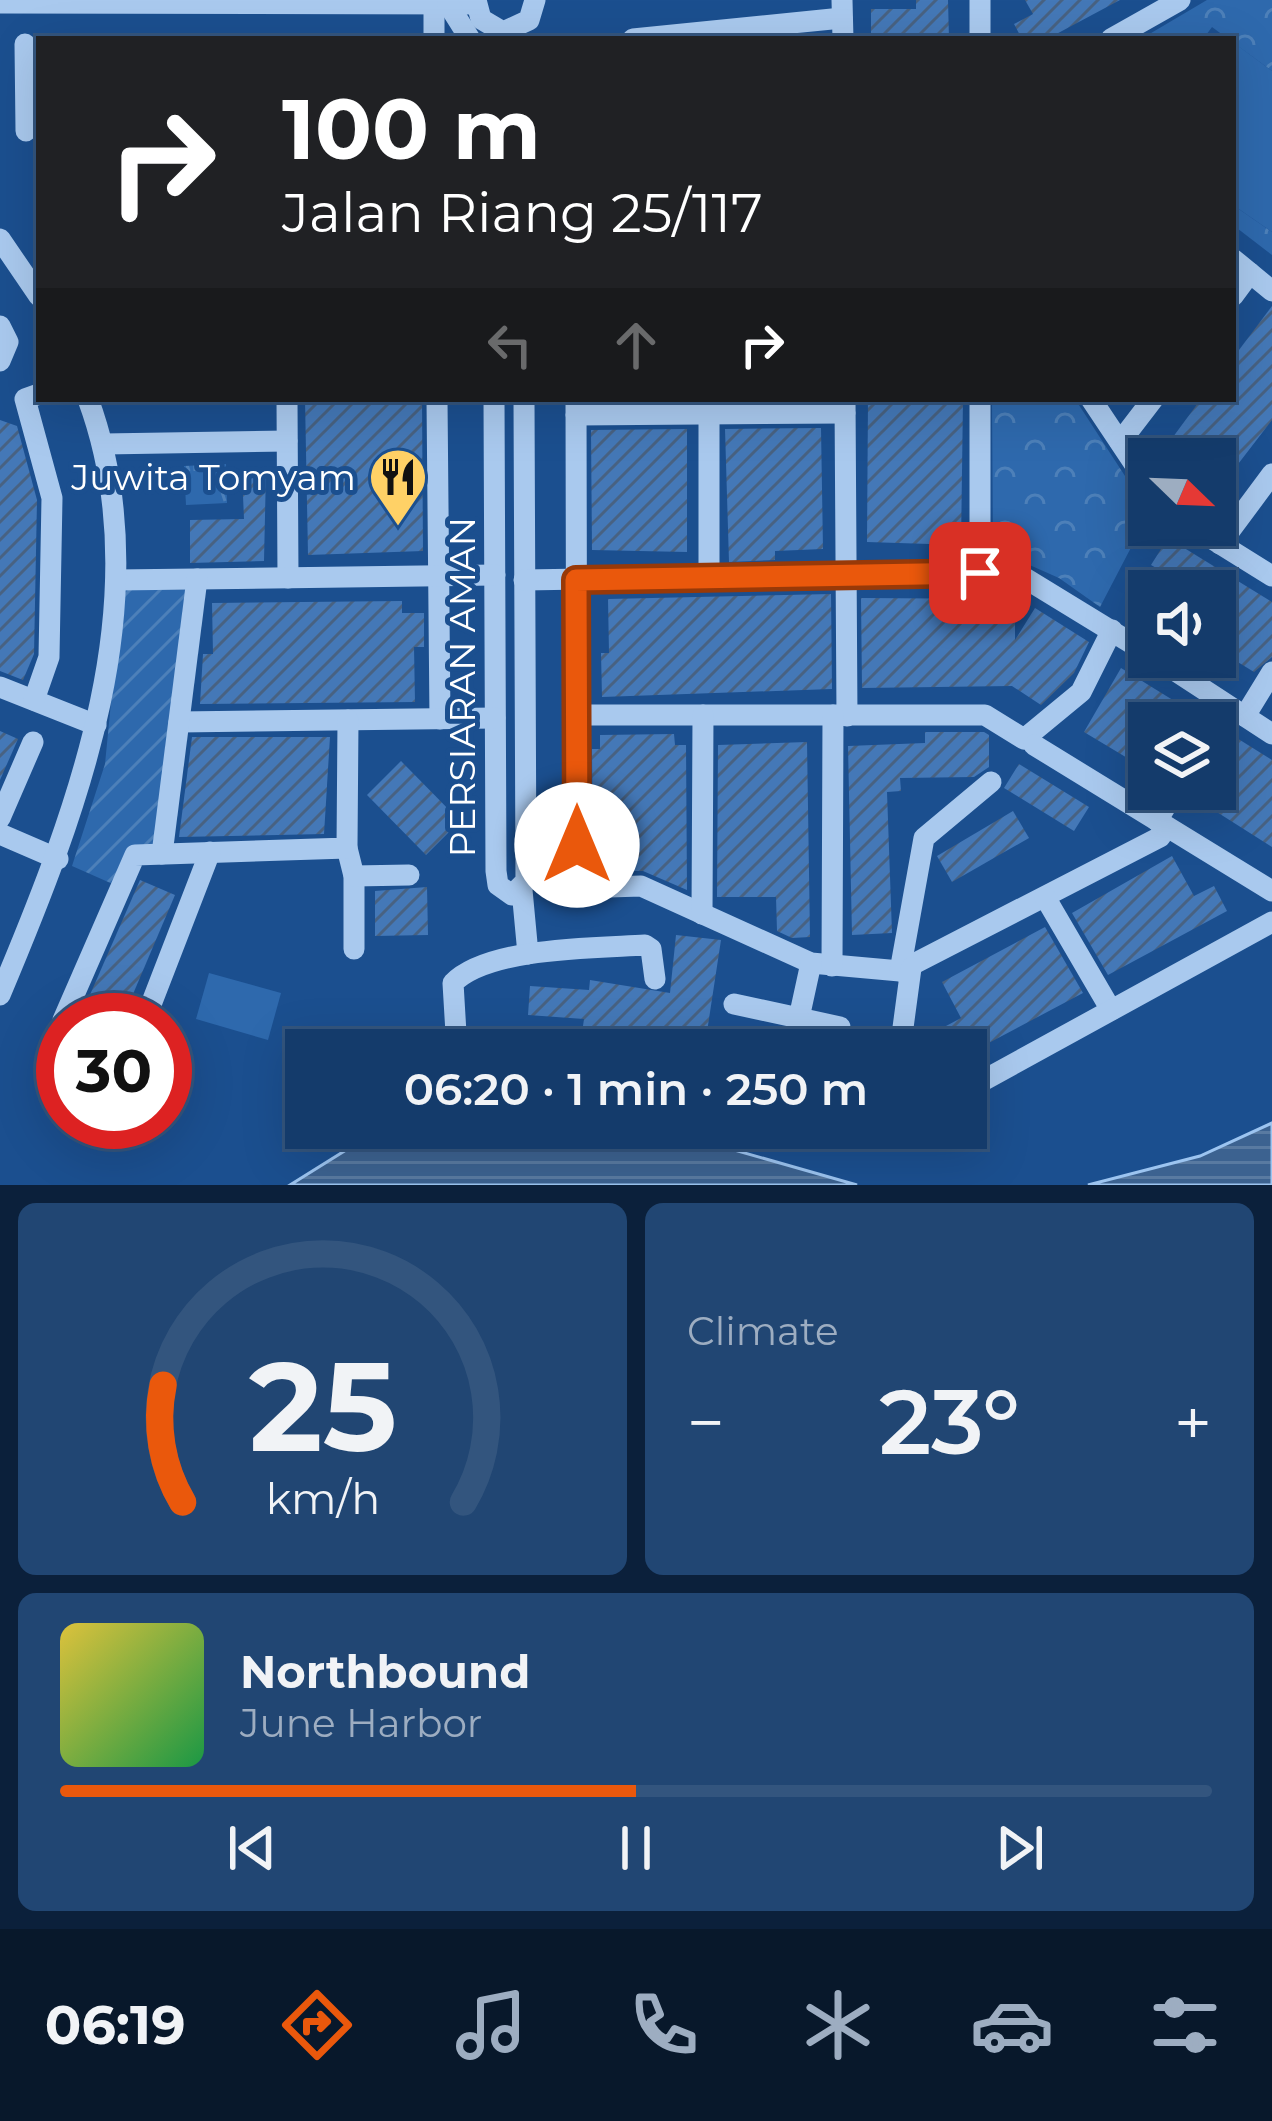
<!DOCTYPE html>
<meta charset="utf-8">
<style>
:root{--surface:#143b6b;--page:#214673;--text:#f1f3f6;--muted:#9dadc1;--line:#33557e;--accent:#ea580c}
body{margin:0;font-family:Montserrat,sans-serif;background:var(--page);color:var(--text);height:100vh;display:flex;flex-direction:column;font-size:45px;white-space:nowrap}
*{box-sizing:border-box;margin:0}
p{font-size:39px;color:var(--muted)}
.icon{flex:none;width:66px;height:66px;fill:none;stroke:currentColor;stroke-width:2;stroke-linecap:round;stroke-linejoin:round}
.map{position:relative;height:1185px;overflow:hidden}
.drawer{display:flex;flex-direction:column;gap:18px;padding:18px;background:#0b203b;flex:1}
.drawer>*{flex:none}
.banner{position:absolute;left:36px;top:36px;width:1200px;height:366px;border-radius:0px;box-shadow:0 12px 48px #0002,0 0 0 3px var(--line);background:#202124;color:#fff;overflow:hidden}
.needle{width:78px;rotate:113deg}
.controls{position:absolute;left:1128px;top:438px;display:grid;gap:24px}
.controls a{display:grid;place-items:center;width:108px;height:108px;border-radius:0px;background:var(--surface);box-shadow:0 12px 48px #0002,0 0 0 3px var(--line);font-size:60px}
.speed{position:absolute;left:36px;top:993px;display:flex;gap:24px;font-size:60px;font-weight:700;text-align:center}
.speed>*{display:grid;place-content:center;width:156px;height:156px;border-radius:50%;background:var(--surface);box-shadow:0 12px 48px #0002,0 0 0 3px var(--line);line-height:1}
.speed .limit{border:18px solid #d22;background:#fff;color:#111}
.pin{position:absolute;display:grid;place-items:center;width:102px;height:102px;color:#fff;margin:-51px;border-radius:24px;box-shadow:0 6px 18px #0006}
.me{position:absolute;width:132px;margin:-66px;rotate:0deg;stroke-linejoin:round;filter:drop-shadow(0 0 9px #0008)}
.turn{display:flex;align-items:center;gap:42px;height:252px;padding:0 48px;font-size:54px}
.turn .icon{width:156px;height:156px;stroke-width:2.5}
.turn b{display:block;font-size:84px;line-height:102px}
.lanes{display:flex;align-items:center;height:114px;padding:0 48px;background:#0003;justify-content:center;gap:60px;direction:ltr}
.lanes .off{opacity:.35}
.big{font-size:90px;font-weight:600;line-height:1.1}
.drawer .widget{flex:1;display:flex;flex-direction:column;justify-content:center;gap:18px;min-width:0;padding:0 42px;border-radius:18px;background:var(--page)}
.drawer .dial{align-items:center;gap:0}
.dial svg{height:312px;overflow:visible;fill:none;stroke:var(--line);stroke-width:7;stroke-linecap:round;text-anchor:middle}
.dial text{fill:var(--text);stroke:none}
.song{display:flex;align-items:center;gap:36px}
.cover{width:144px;height:144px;border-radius:18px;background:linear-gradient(135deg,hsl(50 70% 55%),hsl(140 70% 35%))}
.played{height:12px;border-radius:6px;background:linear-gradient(90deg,var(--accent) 50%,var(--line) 50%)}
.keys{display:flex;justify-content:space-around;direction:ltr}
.heat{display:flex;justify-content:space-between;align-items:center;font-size:66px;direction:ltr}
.drawer .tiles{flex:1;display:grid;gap:18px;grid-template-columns:1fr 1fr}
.widget:last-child{grid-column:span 2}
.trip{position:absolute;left:285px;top:1029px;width:702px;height:120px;border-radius:0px;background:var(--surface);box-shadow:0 12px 48px #0002,0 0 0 3px var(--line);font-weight:600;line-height:120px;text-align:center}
.dock{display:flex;height:192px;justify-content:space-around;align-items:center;background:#08182b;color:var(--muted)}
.dock .icon{width:84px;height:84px}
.dock .active{color:var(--accent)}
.dock b{font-size:54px;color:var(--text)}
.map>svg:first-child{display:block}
</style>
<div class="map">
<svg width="1272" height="1185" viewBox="0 0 1272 1185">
<defs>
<pattern id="grass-tufts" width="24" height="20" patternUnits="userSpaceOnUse" patternTransform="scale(3)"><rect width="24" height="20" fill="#2e69ad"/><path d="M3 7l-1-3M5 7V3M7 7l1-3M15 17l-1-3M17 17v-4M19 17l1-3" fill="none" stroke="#4d80b9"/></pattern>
<pattern id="park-crowns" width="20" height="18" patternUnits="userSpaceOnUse" patternTransform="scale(3)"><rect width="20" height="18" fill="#2e69ad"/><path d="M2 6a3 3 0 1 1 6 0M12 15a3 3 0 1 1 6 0" fill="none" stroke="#4d80b9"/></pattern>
<pattern id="garden-furrows" width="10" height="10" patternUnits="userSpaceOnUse" patternTransform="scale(3)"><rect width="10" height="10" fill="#2e69ad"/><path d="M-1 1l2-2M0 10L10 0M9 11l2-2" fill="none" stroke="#4d80b9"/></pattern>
<pattern id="water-rules" width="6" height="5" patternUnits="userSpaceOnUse" patternTransform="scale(3)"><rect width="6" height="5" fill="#3c6290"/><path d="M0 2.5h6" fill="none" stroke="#597aa1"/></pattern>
<pattern id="building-hatch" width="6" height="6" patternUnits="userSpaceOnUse" patternTransform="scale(3)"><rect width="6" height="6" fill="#4478b7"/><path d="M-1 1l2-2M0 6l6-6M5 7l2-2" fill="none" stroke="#486282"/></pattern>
</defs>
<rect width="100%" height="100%" fill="#1b4f8f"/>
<polygon fill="url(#grass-tufts)" points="226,464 227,503 186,505 184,466"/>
<g fill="url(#park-crowns)">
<polygon points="1207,0 1272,0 1272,71 1212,27 1203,39 1141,39"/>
<polygon points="1233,205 1272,232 1272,255 1233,225"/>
<polygon points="992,399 1075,399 1149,513 1100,607 1059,578 993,549"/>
</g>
<polygon fill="url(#garden-furrows)" points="122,590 189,590 157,847 115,885 72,866 105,764"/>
<g fill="#2e69ad">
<polygon points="1233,42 1272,71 1272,232 1233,205"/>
<polygon points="209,973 281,993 268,1040 196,1019"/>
</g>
<g fill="url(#water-rules)" stroke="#9cc4f0" stroke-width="3">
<polygon points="1272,1123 1272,1185 1088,1185 1200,1156"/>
<polygon points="406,1128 671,1132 857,1185 290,1185 367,1137"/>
</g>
<g fill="url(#building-hatch)">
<polygon points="916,0 948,0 949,39 871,39 871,9 916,9"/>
<polygon points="1025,0 1120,0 1047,39 1022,39 1014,24 1033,14"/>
<polygon points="1272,306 1272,420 1215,494 1215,459 1168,459 1181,442 1173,437 1201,399 1233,399 1233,358"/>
<polygon points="305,399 422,399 423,551 308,555"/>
<polygon points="868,399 963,399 961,545 867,542"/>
<polygon points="0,420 17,426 37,500 34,654 23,680 0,671"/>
<polygon points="821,428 823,549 775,551 775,560 729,562 725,429"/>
<polygon points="687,429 687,552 592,550 591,430"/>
<polygon points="266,471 264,561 190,563 190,520 244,519 242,472"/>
<polygon points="1168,538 1272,602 1272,657 1254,672 1215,648 1215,591 1147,591 1160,570 1151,565"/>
<polygon points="831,594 832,689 602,697 601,653 609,653 608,599"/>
<polygon points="861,598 1015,599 1015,640 1035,608 1089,642 1074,673 1041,705 1012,686 862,688"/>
<polygon points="402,601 402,613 424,613 424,647 414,647 415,702 200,704 203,654 213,654 212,603"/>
<polygon points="1121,668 1210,723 1149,723 1149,771 1084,732"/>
<polygon points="1224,730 1272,760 1272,847 1190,795 1191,789 1215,789 1215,744"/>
<polygon points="0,731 18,739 0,780"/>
<polygon points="925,732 984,732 989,735 989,767 974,777 900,778 901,791 887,792 892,933 852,935 848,746 925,743"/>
<polygon points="674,734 675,745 686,745 687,890 643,871 593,871 592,749 600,749 600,735"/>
<polygon points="192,737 330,737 324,834 179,837"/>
<polygon points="807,742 810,937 792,938 777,931 776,897 717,897 718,745"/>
<polygon points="401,761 460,821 426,855 367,795"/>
<polygon points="1019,764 1089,807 1074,831 1004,788"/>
<polygon points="1013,811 1029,838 952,882 937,856"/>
<polygon points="1172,856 1194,896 1214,886 1227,911 1108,975 1072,913"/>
<polygon points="140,880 175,895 122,1020 79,1020"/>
<polygon points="427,887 428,935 375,936 375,891"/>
<polygon points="1045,927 1083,993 966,1055 966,1050 915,1050 916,1042 961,1018 942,982"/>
<polygon points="676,935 721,940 705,1045 583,1026 584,1019 528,1015 530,986 589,990 590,980 670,993"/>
</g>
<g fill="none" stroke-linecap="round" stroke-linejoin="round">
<g stroke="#a9c9ee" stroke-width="21">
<polyline points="476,0 481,19 503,32 529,20 535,0"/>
<polyline points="842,0 843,39"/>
<polyline points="0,3 475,4"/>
<polyline points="434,4 434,39"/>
<polyline points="448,4 470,39"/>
<polyline points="633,39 842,18"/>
<polyline points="980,39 980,0"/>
<polyline points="1111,39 1180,0"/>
<polyline points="25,44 26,131"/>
<polyline points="0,239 39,296"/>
<polyline points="1233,259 1272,291"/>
<polyline points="1233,296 1250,273"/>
<polyline points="0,326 8,342 0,361"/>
<polyline points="287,399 288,578"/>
<polyline points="437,399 440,719"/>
<polyline points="494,399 496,871 498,885 512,895 526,881 524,399"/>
<polyline points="576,399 577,888 641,886 811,963 900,971 1160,837 1167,827"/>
<polyline points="709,399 709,577"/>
<polyline points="845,399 847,716"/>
<polyline points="1091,399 1149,486"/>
<polyline points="576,415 845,413"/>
<polyline points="1120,442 1153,399"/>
<polyline points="104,444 287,441"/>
<polyline points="1190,525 1272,576"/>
<polyline points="1220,544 1272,474"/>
<polyline points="980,573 980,399"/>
<polyline points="116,580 495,575"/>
<polyline points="524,580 1015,572 1149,654"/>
<polyline points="1154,657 1272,734"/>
<polyline points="0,687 96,725"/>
<polyline points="34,700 49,657 52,498 25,399 39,394"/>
<polyline points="577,715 985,715 1024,739 1081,692 1112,630"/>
<polyline points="1245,716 1272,672"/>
<polyline points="179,722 495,718"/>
<polyline points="1034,745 1272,891"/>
<polyline points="0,818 33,742"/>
<polyline points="1157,821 1176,789"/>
<polyline points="0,834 58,859"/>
<polyline points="347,848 354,876 354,949"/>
<polyline points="162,854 197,579"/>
<polyline points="354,876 409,875"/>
<polyline points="522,890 528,954"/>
<polyline points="1045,897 1111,1010"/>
<polyline points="702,914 703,715"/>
<polyline points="811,963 799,1018 840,1027"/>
<polyline points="832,966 833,715"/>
<polyline points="900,971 924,838 991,782"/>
<path d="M0 995C77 812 161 597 88 399"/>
<polyline points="734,1004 799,1018 793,1050"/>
<polyline points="63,1020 135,855 347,848 348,720"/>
<polyline points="145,1020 210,852"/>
<path d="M457 1050 453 983C488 947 596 948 645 945L651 949 655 979"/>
<polyline points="900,1050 911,968"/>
<polyline points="966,1090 1272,922"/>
<polyline points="827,1128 845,1133"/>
</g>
</g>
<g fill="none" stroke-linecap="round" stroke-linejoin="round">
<g stroke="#983908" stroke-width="30">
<polyline id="route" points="577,845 576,580 980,573"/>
</g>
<use href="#route" stroke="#ea580c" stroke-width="21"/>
</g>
<defs>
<g id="restaurant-pin" transform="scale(3)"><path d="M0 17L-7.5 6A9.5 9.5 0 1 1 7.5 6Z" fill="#ffd166" stroke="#1b4f8f"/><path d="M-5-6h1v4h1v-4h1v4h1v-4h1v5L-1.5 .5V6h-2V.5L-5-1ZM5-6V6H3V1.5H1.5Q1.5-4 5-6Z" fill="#111"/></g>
</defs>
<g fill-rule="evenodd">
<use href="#restaurant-pin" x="398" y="477"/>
</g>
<g text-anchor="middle" stroke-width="10" stroke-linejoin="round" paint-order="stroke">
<g font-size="36" fill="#fff" stroke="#1b4f8f" text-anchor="end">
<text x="356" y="490">Juwita Tomyam</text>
</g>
<g font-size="36" fill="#fff" stroke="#1b4f8f">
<text transform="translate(462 687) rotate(-90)" y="13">PERSIARAN AMAN</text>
</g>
</g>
</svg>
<div class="controls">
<a><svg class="needle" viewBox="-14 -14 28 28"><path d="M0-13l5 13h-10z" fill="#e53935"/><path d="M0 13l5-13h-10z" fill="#9dadc1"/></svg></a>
<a><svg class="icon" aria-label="sound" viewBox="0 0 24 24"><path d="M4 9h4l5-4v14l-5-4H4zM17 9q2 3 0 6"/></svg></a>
<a><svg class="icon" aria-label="layers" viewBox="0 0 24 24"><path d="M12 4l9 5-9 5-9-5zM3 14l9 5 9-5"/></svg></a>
</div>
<div class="speed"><div class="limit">30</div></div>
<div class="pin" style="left:980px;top:573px;background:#d93025"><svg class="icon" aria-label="arrive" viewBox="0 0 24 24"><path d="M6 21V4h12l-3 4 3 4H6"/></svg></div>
<svg class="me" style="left:577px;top:845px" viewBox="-20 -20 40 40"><circle r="19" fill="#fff"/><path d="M0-13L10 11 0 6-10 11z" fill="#ea580c"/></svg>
<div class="trip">06:20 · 1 min · 250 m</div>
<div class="banner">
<div class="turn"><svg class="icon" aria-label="right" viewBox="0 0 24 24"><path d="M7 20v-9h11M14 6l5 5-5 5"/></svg><div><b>100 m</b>Jalan Riang 25/117</div></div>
<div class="lanes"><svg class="icon off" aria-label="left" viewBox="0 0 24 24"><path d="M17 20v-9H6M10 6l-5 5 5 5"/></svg><svg class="icon off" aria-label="ahead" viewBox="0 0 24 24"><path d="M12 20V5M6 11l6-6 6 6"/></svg><svg class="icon" aria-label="right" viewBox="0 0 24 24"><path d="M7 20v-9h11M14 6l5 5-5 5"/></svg></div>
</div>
</div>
<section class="drawer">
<div class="tiles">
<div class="widget dial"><svg viewBox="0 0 100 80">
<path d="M14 69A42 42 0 1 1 86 69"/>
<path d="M14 69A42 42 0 0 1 9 39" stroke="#ea580c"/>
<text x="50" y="56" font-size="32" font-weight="700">25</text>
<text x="50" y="72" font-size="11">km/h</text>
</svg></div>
<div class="widget"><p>Climate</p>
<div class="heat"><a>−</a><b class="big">23°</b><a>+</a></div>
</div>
<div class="widget">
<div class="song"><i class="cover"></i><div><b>Northbound</b><p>June Harbor</p></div></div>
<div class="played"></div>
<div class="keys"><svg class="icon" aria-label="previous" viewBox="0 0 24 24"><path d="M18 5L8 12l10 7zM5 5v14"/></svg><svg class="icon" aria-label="pause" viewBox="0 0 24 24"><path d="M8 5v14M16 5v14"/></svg><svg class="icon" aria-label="next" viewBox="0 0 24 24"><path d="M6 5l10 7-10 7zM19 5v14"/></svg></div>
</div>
</div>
</section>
<nav class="dock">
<b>06:19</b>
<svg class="icon active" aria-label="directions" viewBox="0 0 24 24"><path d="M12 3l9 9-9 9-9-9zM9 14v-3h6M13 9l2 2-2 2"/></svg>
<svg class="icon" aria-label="music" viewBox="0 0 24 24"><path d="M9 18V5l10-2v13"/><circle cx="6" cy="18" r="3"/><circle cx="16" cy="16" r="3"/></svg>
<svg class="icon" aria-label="phone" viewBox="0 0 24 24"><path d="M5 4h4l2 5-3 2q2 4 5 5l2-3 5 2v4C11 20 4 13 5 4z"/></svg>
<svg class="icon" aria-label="climate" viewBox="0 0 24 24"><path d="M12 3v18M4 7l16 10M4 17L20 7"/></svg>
<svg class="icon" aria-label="car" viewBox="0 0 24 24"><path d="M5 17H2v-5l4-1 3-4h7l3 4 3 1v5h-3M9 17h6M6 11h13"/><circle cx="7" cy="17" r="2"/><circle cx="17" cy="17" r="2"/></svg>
<svg class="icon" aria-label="filters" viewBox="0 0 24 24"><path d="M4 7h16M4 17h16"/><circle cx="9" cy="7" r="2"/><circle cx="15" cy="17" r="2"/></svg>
</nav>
